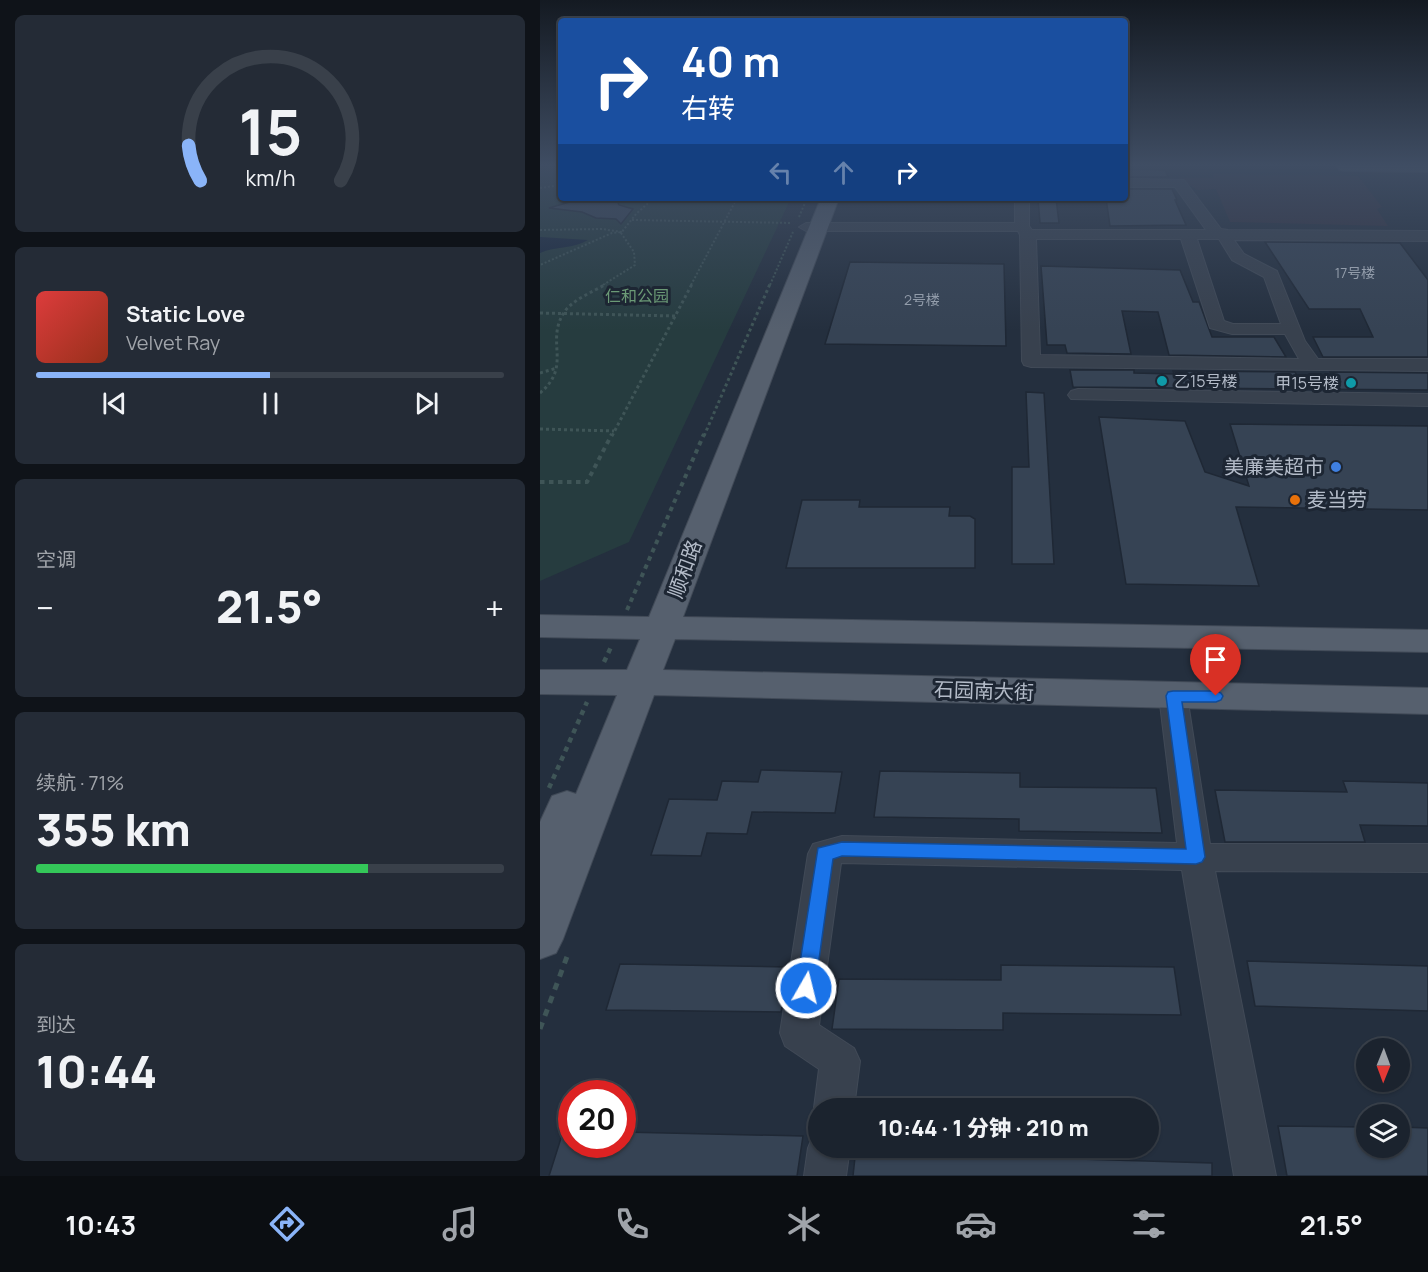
<!DOCTYPE html>
<html lang="zh">
<meta charset="utf-8">
<style>
:root{--surface:#1b232e;--page:#242b36;--text:#f1f3f6;--muted:#a0a4aa;--line:#39404a;--accent:#8ab4f8}
body{margin:0;font-family:Manrope,"Noto Sans SC",sans-serif;background:var(--page);color:var(--text);height:100vh;display:flex;flex-direction:column;font-size:22px;white-space:nowrap}
*{box-sizing:border-box;margin:0}
p{font-size:20px;color:var(--muted)}
.icon{flex:none;width:33px;height:33px;fill:none;stroke:currentColor;stroke-width:2;stroke-linecap:round;stroke-linejoin:round}
.map{position:relative;flex:1;overflow:hidden}
.panel{display:flex;flex-direction:column;gap:15px;padding:15px;background:#0f1319;width:540px}
.panel>*{flex:none}
.top-card{position:absolute;left:18px;top:18px;width:570px;height:183px;border-radius:6px;box-shadow:0 2px 4px #0004,0 0 0 2px var(--line);background:#1a4fa0;color:#fff;overflow:hidden}
.needle{width:39px;rotate:181deg}
.fabs{position:absolute;left:816px;top:1038px;display:grid;gap:12px}
.fabs a{display:grid;place-items:center;width:54px;height:54px;border-radius:50%;background:var(--surface);box-shadow:0 2px 4px #0004,0 0 0 2px var(--line);font-size:30px}
.speed{position:absolute;left:18px;top:1080px;display:flex;gap:12px;font-size:30px;font-weight:700;text-align:center}
.speed>*{display:grid;place-content:center;width:78px;height:78px;border-radius:50%;background:var(--surface);box-shadow:0 2px 4px #0004,0 0 0 2px var(--line);line-height:1}
.speed .limit{border:9px solid #d22;background:#fff;color:#111}
.pin{position:absolute;display:grid;place-items:center;width:51px;height:51px;color:#fff;margin:-62px -26px;border-radius:50% 50% 50% 0;rotate:-45deg;box-shadow:0 0 6px #0007}
.pin .icon{rotate:45deg}
.me{position:absolute;width:66px;margin:-33px;rotate:8deg;stroke-linejoin:round;filter:drop-shadow(0 0 4px #0008)}
.turn{display:flex;align-items:center;gap:21px;height:126px;padding:0 24px;font-size:27px}
.turn .icon{width:78px;height:78px;stroke-width:2.5}
.turn b{display:block;font-size:42px;line-height:51px}
.lanes{display:flex;align-items:center;height:57px;padding:0 24px;background:#0003;justify-content:center;gap:30px;direction:ltr}
.lanes .off{opacity:.35}
.big{font-size:45px;font-weight:800;line-height:1.1}
.panel .tile{flex:1;display:flex;flex-direction:column;justify-content:center;gap:9px;min-width:0;padding:0 21px;border-radius:9px;background:var(--page)}
.panel .dial{align-items:center;gap:0}
.dial svg{height:156px;overflow:visible;fill:none;stroke:var(--line);stroke-width:7;stroke-linecap:round;text-anchor:middle}
.dial text{fill:var(--text);stroke:none}
.song{display:flex;align-items:center;gap:18px}
.cover{width:72px;height:72px;border-radius:9px;background:linear-gradient(135deg,hsl(0 70% 55%),hsl(10 70% 35%))}
.played{height:6px;border-radius:3px;background:linear-gradient(90deg,var(--accent) 50%,var(--line) 50%)}
.keys{display:flex;justify-content:space-around;direction:ltr}
.heat{display:flex;justify-content:space-between;align-items:center;font-size:33px;direction:ltr}
.charge{height:9px;border-radius:4px;background:linear-gradient(90deg,#34c759 71%,var(--line) 0)}
.trip{position:absolute;left:268px;top:1098px;width:351px;height:60px;border-radius:30px;background:var(--surface);box-shadow:0 2px 4px #0004,0 0 0 2px var(--line);font-weight:800;line-height:60px;text-align:center}
.tab-bar{display:flex;height:96px;justify-content:space-around;align-items:center;background:#0b0e12;color:var(--muted)}
.tab-bar .icon{width:42px;height:42px}
.tab-bar .current{color:var(--accent)}
.tab-bar b{font-size:27px;color:var(--text)}
main{display:flex;flex:1;min-height:0}
.map>svg:first-child{display:block}
</style>
<main>
<section class="panel">
<div class="tile dial"><svg viewBox="0 0 100 80">
<path d="M14 69A42 42 0 1 1 86 69"/>
<path d="M14 69A42 42 0 0 1 8 51" stroke="#8ab4f8"/>
<text x="50" y="56" font-size="32" font-weight="700">15</text>
<text x="50" y="72" font-size="11">km/h</text>
</svg></div>
<div class="tile">
<div class="song"><i class="cover"></i><div><b>Static Love</b><p>Velvet Ray</p></div></div>
<div class="played"></div>
<div class="keys"><svg class="icon" aria-label="previous" viewBox="0 0 24 24"><path d="M18 5L8 12l10 7zM5 5v14"/></svg><svg class="icon" aria-label="pause" viewBox="0 0 24 24"><path d="M8 5v14M16 5v14"/></svg><svg class="icon" aria-label="next" viewBox="0 0 24 24"><path d="M6 5l10 7-10 7zM19 5v14"/></svg></div>
</div>
<div class="tile"><p>空调</p>
<div class="heat"><a>−</a><b class="big">21.5°</b><a>+</a></div>
</div>
<div class="tile"><p>续航 · 71%</p><b class="big">355 km</b><div class="charge"></div></div>
<div class="tile"><p>到达</p><b class="big">10:44</b></div>
</section>
<div class="map">
<svg width="888" height="1176" viewBox="0 0 888 1176">
<rect width="100%" height="100%" fill="#242f3e"/>
<polygon fill="#32303f" points="673,174 818,176 842,207 837,209 848,226 690,222 676,189 657,190 639,178 674,178"/>
<polygon fill="#263c3f" points="0,166 21,166 21,198 251,198 89,542 0,581"/>
<path fill="#17263c" d="M0 237 48 240C34 249 15 246 0 253Z"/>
<g fill="#364354" stroke="#1f2835" stroke-width="1.5">
<polygon points="585,169 625,170 628,177 585,177"/>
<polygon points="585,189 632,189 637,200 635,200 646,225 570,226 566,198 585,198"/>
<polygon points="43,198 76,198 79,205 93,209 81,224 76,219 56,218 42,212 9,208"/>
<polygon points="498,198 516,198 519,223 500,223"/>
<polygon points="725,242 860,243 888,280 888,357 783,357 773,337 833,337 820,309 769,309"/>
<polygon points="310,262 464,264 466,346 285,344"/>
<polygon points="501,266 640,270 653,302 659,302 672,337 734,337 746,357 629,355 618,312 582,311 591,354 527,353 525,345 507,345"/>
<polygon points="530,370 594,370 594,373 634,374 633,371 755,372 757,376 792,376 790,372 888,373 888,390 533,387"/>
<polygon points="486,392 504,393 514,564 472,564 472,467 489,467"/>
<polygon points="559,417 645,421 665,472 709,486 690,424 888,426 888,510 696,507 719,586 586,584"/>
<polygon points="262,500 320,500 319,507 410,507 409,516 430,516 435,519 435,568 246,568"/>
<polygon points="221,770 302,772 295,813 212,812 207,834 167,833 161,856 111,855 129,799 177,800 182,781 218,782"/>
<polygon points="340,771 480,773 480,787 616,788 622,833 479,831 479,819 334,817"/>
<polygon points="803,781 888,783 888,826 820,825 825,842 685,842 675,790 807,792"/>
<polygon points="707,961 888,966 888,1011 715,1006"/>
<polygon points="80,964 248,967 241,1012 66,1010"/>
<polygon points="461,965 634,967 641,1015 463,1013 463,1030 292,1029 299,979 461,980"/>
<polygon points="28,1116 32,1117 32,1144 82,1144 82,1132 263,1136 257,1176 9,1176"/>
<polygon points="738,1126 826,1127 826,1148 860,1148 860,1127 888,1128 888,1176 747,1176"/>
<polygon points="316,1148 506,1148 506,1158 672,1163 672,1176 313,1176"/>
</g>
<g fill="none" stroke-linecap="round" stroke-linejoin="round">
<g stroke="#414a57" stroke-width="2">
<g id="minor">
<path d="M585 179 644 180 681 229 688 230 888 231V241L694 240 704 254 737 271 765 341 778 359H888V371L491 367 484 365 482 361 480 235 478 231H266L259 227 266 223H475V198H489V226L492 230H666L635 187H585ZM496 239H641L670 328 692 334H745L759 359 500 355ZM657 239H679L692 260 724 277 741 324H693L684 321Z"/>
<polygon points="538,389 888,394 888,406 531,399 528,395 531,391"/>
<polygon points="633,686 643,689 647,696 670,844 888,844 888,872 675,871 736,1176 694,1176 642,870 301,863 279,1025 314,1048 320,1061 314,1108 279,1108 279,1121 274,1108 279,1069 245,1046 240,1033 268,854 273,844 302,836 637,843 619,696 623,689"/>
<polygon points="279,1131 279,1148 310,1148 306,1176 264,1176 268,1148 274,1133"/>
</g>
</g>
<g stroke="#414a57" stroke-width="2">
<g id="major">
<polygon points="797,166 888,166 888,172 805,171 799,170"/>
<polygon points="281,198 299,198 143,617 888,630 888,652 135,639 123,670 888,688 888,714 114,695 23,939 16,953 0,959 0,822 12,796 27,791 36,794 77,695 0,694 0,670 87,670 100,639 0,637 0,615 109,617"/>
</g>
</g>
<g stroke="#3f5557" stroke-width="2" stroke-dasharray="2 2" stroke-linecap="butt">
<polyline points="0,188 21,185"/>
<polyline points="259,217 267,198"/>
<polyline points="92,220 252,223"/>
<polyline points="0,230 62,229 82,232 72,233 0,265"/>
<polyline points="63,285 95,265 94,252 81,233 96,214 114,198"/>
<polyline points="151,285 197,198"/>
<polyline points="230,285 253,232"/>
</g>
<g stroke="#3f5557" stroke-width="3" stroke-dasharray="3 3" stroke-linecap="butt">
<polyline points="0,313 135,316"/>
<polyline points="0,373 17,368"/>
<path d="M0 393C32 366 6 343 23 314 31 300 53 292 66 284"/>
<polyline points="0,429 74,431"/>
<polyline points="72,436 152,284"/>
<polyline points="164,436 230,284"/>
</g>
<g stroke="#3f5557" stroke-width="4" stroke-dasharray="4.5 4.5" stroke-linecap="butt">
<polyline points="0,482 47,482 72,434"/>
<polyline points="87,610 164,434"/>
</g>
<g stroke="#3f5557" stroke-width="4.5" stroke-dasharray="5 5" stroke-linecap="butt">
<polyline points="64,662 71,647"/>
<polyline points="9,788 47,702"/>
</g>
<polyline stroke="#3f5557" stroke-width="5" stroke-dasharray="7 7" stroke-linecap="butt" points="0,1029 28,954"/>
<use href="#minor" fill="#38414e" fill-rule="evenodd"/>
<use href="#major" fill="#56606e" fill-rule="evenodd"/>
</g>
<linearGradient id="sky" x2="0" y2="1"><stop stop-color="#141a22"/><stop offset="0.5" stop-color="#3f4d63"/><stop offset="1" stop-color="#3f4d63" stop-opacity="0"/></linearGradient>
<rect width="888" height="330" fill="url(#sky)"/>
<polygon fill="#1a73e8" stroke="#114b97" stroke-width="1.5" points="633,691 676,691 681,693 683,696 681,700 676,702 642,702 665,857 662,862 656,864 302,856 293,859 275,988 273,994 266,997 258,994 256,988 278,848 302,842 646,849 626,696 628,692"/>
<g fill="#0f9aa8" stroke="#1d2633" stroke-width="2">
<circle cx="622" cy="381" r="6"/>
<circle cx="811" cy="383" r="6"/>
</g>
<circle fill="#3f7fe0" stroke="#1d2633" stroke-width="2" cx="796" cy="467" r="6"/>
<circle fill="#e8710a" stroke="#1d2633" stroke-width="2" cx="755" cy="500" r="6"/>
<g text-anchor="middle" stroke-width="6" stroke-linejoin="round" paint-order="stroke">
<g font-size="14" fill="#929caa">
<text x="815" y="278">17号楼</text>
<text x="382" y="305">2号楼</text>
</g>
<g font-size="16" fill="#6b9a76" stroke="#1d2633">
<text x="97" y="302">仁和公园</text>
</g>
<g font-size="16" fill="#b4bcc9" stroke="#1d2633" text-anchor="start">
<text x="634" y="387">乙15号楼</text>
<text x="799" y="389" text-anchor="end">甲15号楼</text>
</g>
<g font-size="20" fill="#b4bcc9" stroke="#1d2633" text-anchor="end">
<text x="784" y="474">美廉美超市</text>
<text x="767" y="507" text-anchor="start">麦当劳</text>
</g>
<g font-size="20" fill="#b4bcc9" stroke="#1d2633">
<text transform="translate(145 569) rotate(-70)" y="7">顺和路</text>
<text transform="translate(444 691) rotate(2)" y="7">石园南大街</text>
</g>
</g>
</svg>
<div class="fabs">
<a><svg class="needle" viewBox="-14 -14 28 28"><path d="M0-13l5 13h-10z" fill="#e53935"/><path d="M0 13l5-13h-10z" fill="#a0a4aa"/></svg></a>
<a><svg class="icon" aria-label="layers" viewBox="0 0 24 24"><path d="M12 4l9 5-9 5-9-5zM3 14l9 5 9-5"/></svg></a>
</div>
<div class="speed"><div class="limit">20</div></div>
<div class="pin" style="left:676px;top:696px;background:#d93025"><svg class="icon" aria-label="arrive" viewBox="0 0 24 24"><path d="M6 21V4h12l-3 4 3 4H6"/></svg></div>
<svg class="me" style="left:266px;top:988px" viewBox="-20 -20 40 40"><circle r="17" fill="#1a73e8" stroke="#fff" stroke-width="3"/><path d="M0-11L8 9 0 5-8 9z" fill="#fff"/></svg>
<div class="trip">10:44 · 1 分钟 · 210 m</div>
<div class="top-card">
<div class="turn"><svg class="icon" aria-label="right" viewBox="0 0 24 24"><path d="M7 20v-9h11M14 6l5 5-5 5"/></svg><div><b>40 m</b>右转</div></div>
<div class="lanes"><svg class="icon off" aria-label="left" viewBox="0 0 24 24"><path d="M17 20v-9H6M10 6l-5 5 5 5"/></svg><svg class="icon off" aria-label="ahead" viewBox="0 0 24 24"><path d="M12 20V5M6 11l6-6 6 6"/></svg><svg class="icon" aria-label="right" viewBox="0 0 24 24"><path d="M7 20v-9h11M14 6l5 5-5 5"/></svg></div>
</div>
</div>
</main>
<nav class="tab-bar">
<b>10:43</b>
<svg class="icon current" aria-label="directions" viewBox="0 0 24 24"><path d="M12 3l9 9-9 9-9-9zM9 14v-3h6M13 9l2 2-2 2"/></svg>
<svg class="icon" aria-label="music" viewBox="0 0 24 24"><path d="M9 18V5l10-2v13"/><circle cx="6" cy="18" r="3"/><circle cx="16" cy="16" r="3"/></svg>
<svg class="icon" aria-label="phone" viewBox="0 0 24 24"><path d="M5 4h4l2 5-3 2q2 4 5 5l2-3 5 2v4C11 20 4 13 5 4z"/></svg>
<svg class="icon" aria-label="climate" viewBox="0 0 24 24"><path d="M12 3v18M4 7l16 10M4 17L20 7"/></svg>
<svg class="icon" aria-label="car" viewBox="0 0 24 24"><path d="M5 17H2v-5l4-1 3-4h7l3 4 3 1v5h-3M9 17h6M6 11h13"/><circle cx="7" cy="17" r="2"/><circle cx="17" cy="17" r="2"/></svg>
<svg class="icon" aria-label="filters" viewBox="0 0 24 24"><path d="M4 7h16M4 17h16"/><circle cx="9" cy="7" r="2"/><circle cx="15" cy="17" r="2"/></svg>
<b>21.5°</b>
</nav>
